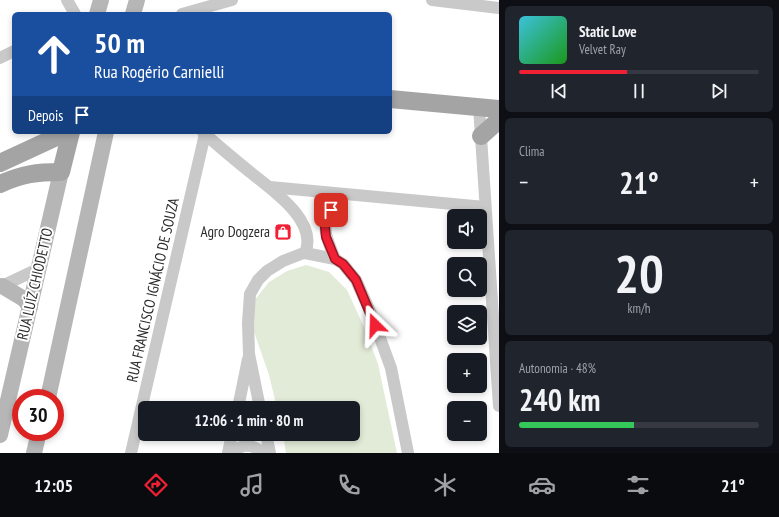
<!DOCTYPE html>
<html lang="pt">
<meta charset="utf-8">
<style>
:root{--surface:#171b24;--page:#20242c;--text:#f1f3f6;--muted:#9ea1a6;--line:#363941;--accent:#f12034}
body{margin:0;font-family:"PT Sans Narrow",sans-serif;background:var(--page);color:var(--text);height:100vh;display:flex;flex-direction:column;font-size:15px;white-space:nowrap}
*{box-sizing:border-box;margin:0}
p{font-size:13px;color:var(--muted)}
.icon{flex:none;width:22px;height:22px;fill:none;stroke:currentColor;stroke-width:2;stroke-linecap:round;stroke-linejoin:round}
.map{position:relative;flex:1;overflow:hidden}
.details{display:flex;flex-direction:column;gap:6px;padding:6px;background:#0d0f14;width:280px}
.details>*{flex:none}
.banner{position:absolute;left:12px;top:12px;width:380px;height:122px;border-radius:6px;box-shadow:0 2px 6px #0003;background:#1a4fa0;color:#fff;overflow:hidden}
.buttons{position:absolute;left:447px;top:209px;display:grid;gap:8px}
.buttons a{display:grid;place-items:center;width:40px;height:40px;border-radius:6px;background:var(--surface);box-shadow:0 2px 6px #0003;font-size:20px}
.speed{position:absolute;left:12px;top:389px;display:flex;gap:8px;font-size:20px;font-weight:700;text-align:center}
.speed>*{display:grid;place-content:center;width:52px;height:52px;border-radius:50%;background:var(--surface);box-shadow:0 2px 6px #0003;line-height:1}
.speed .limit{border:6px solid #d22;background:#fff;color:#111}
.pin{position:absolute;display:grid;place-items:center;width:34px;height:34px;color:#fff;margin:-17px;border-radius:8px;box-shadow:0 2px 6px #0006}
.me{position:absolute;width:44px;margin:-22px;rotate:338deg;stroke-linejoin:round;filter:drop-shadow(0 0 3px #0008)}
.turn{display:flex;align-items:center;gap:14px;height:84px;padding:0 16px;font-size:18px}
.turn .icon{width:52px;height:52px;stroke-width:2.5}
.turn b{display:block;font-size:28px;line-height:34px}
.then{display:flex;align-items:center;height:38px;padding:0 16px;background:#0003;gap:8px;font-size:15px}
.big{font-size:30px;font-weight:600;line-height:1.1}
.details .card{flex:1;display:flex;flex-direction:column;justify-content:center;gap:6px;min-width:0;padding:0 14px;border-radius:6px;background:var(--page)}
.details .dial{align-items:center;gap:0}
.dial b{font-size:52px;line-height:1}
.song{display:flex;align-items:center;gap:12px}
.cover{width:48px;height:48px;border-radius:6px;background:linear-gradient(135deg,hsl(190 70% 55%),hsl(120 70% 35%))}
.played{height:4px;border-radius:2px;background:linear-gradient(90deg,var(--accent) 45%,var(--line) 45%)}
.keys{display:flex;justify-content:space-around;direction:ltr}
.heat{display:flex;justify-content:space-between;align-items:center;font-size:22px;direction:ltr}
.charge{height:6px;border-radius:3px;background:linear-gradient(90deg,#34c759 48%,var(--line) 0)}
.trip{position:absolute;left:138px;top:401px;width:222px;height:40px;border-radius:6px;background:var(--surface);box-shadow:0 2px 6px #0003;font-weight:600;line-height:40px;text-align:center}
.tabs{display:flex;height:64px;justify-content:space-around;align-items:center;background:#090b0e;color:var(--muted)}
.tabs .icon{width:28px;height:28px}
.tabs .current{color:var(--accent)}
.tabs b{font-size:18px;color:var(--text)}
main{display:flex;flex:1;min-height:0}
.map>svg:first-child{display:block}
</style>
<main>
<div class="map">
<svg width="499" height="453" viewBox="0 0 499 453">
<rect width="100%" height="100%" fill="#fff"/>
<polygon fill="#e2ebd7" points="306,265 329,272 347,290 364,327 378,364 397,453 286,453 283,434 353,434 353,408 277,408 269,375 252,326 254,301 269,282 287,271"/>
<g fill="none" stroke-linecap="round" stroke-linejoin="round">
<g stroke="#c9c9c9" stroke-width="12">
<polyline points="67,0 75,14"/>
<polyline points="432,0 499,8"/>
<polyline points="182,14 232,0"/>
<polyline points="0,58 14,51"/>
<polyline points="479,107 499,406"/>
<path d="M203 132C218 146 234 159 250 172 271 189 319 221 305 253L335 259 343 264 356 280 372 316 391 368 408 453"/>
<polyline points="270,187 485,207"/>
<path d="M335 259C321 225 321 222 344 194"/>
<polyline points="0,287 38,269"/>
<polyline points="238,408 248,359"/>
<polyline points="260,408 249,354 248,323 250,294 258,280 267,271 283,261 301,254 305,253"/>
<polyline points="266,434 270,453"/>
<polyline points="131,453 205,134"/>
<polyline points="228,453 232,434"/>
<path d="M231 453C243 443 252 444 264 453"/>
</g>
<g stroke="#b6b6b6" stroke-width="16">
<polyline points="97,14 101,0"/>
<polyline points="133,14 137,0"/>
<polyline points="2,286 24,299 30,307"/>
<polyline points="48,398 106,132"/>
<polyline points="0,435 61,172"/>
<polyline points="34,453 39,432"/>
</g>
<g stroke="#a4a4a4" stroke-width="18">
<polyline points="390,99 499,109"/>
<polyline points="481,136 499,120"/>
<polyline points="0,163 67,132"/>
<path d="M0 184C22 174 37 172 61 172L71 132"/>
</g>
</g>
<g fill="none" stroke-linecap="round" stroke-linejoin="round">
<g stroke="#9d1522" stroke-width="10">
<polyline id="route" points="331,210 327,216 325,227 326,237 335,259 343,264 356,280 375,325"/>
</g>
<use href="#route" stroke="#f12034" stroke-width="7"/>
</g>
<defs>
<g id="shop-square" transform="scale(0.9)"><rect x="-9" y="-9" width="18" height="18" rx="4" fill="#f12034" stroke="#fff"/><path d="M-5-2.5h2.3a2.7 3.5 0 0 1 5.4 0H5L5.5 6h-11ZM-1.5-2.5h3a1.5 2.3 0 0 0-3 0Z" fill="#fff"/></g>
</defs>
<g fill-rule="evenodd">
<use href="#shop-square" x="283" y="232"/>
</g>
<g text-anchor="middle" stroke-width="4" stroke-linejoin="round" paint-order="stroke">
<g font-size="15" fill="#2c2c2c" stroke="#fff" text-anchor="end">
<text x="270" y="237">Agro Dogzera</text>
</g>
<g font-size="15" fill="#2c2c2c" stroke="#fff">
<text transform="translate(35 284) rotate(-77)" y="5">RUA LUÍZ CHIODETTO</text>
<text transform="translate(153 290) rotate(-77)" y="5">RUA FRANCISCO IGNÁCIO DE SOUZA</text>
</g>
</g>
</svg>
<div class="buttons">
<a><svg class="icon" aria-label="sound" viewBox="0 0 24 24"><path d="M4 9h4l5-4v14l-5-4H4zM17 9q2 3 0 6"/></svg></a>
<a><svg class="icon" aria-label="search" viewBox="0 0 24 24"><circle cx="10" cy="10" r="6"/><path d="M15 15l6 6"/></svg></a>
<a><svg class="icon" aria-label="layers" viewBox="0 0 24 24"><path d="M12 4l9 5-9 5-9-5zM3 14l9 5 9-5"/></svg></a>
<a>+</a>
<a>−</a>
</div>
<div class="speed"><div class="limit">30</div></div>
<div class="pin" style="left:331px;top:210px;background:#d93025"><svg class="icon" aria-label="arrive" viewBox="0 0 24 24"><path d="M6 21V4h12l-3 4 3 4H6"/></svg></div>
<svg class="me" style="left:375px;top:325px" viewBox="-20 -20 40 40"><path d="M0-17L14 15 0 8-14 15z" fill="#f12034" stroke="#fff" stroke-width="4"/></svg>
<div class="trip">12:06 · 1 min · 80 m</div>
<div class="banner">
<div class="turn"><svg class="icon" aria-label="ahead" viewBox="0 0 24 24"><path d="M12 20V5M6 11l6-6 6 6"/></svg><div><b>50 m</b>Rua Rogério Carnielli</div></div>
<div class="then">Depois<svg class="icon" aria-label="arrive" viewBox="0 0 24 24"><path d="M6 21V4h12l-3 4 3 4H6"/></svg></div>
</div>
</div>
<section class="details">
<div class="card">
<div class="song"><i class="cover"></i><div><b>Static Love</b><p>Velvet Ray</p></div></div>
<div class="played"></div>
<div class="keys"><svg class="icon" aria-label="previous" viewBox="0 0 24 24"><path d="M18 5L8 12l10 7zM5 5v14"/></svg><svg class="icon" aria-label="pause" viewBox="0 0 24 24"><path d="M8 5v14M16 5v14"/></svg><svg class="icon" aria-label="next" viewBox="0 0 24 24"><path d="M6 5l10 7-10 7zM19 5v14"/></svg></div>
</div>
<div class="card"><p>Clima</p>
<div class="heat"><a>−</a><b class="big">21°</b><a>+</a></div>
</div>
<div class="card dial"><b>20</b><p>km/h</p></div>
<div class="card"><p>Autonomia · 48%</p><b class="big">240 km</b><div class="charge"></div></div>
</section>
</main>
<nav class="tabs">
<b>12:05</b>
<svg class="icon current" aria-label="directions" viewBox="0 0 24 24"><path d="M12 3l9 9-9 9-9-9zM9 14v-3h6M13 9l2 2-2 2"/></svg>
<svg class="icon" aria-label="music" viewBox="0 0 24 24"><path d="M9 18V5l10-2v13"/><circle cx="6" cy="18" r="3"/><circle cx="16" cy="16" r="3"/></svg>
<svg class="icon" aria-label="phone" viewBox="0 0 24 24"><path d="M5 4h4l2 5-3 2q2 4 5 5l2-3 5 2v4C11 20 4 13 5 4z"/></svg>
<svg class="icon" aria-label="climate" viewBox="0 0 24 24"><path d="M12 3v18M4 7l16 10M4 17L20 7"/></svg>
<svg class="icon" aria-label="car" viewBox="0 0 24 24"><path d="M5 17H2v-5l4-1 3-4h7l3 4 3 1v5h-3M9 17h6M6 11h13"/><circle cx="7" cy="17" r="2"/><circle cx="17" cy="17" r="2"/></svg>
<svg class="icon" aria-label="filters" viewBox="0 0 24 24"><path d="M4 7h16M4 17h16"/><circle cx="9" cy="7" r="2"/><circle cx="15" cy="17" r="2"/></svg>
<b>21°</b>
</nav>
